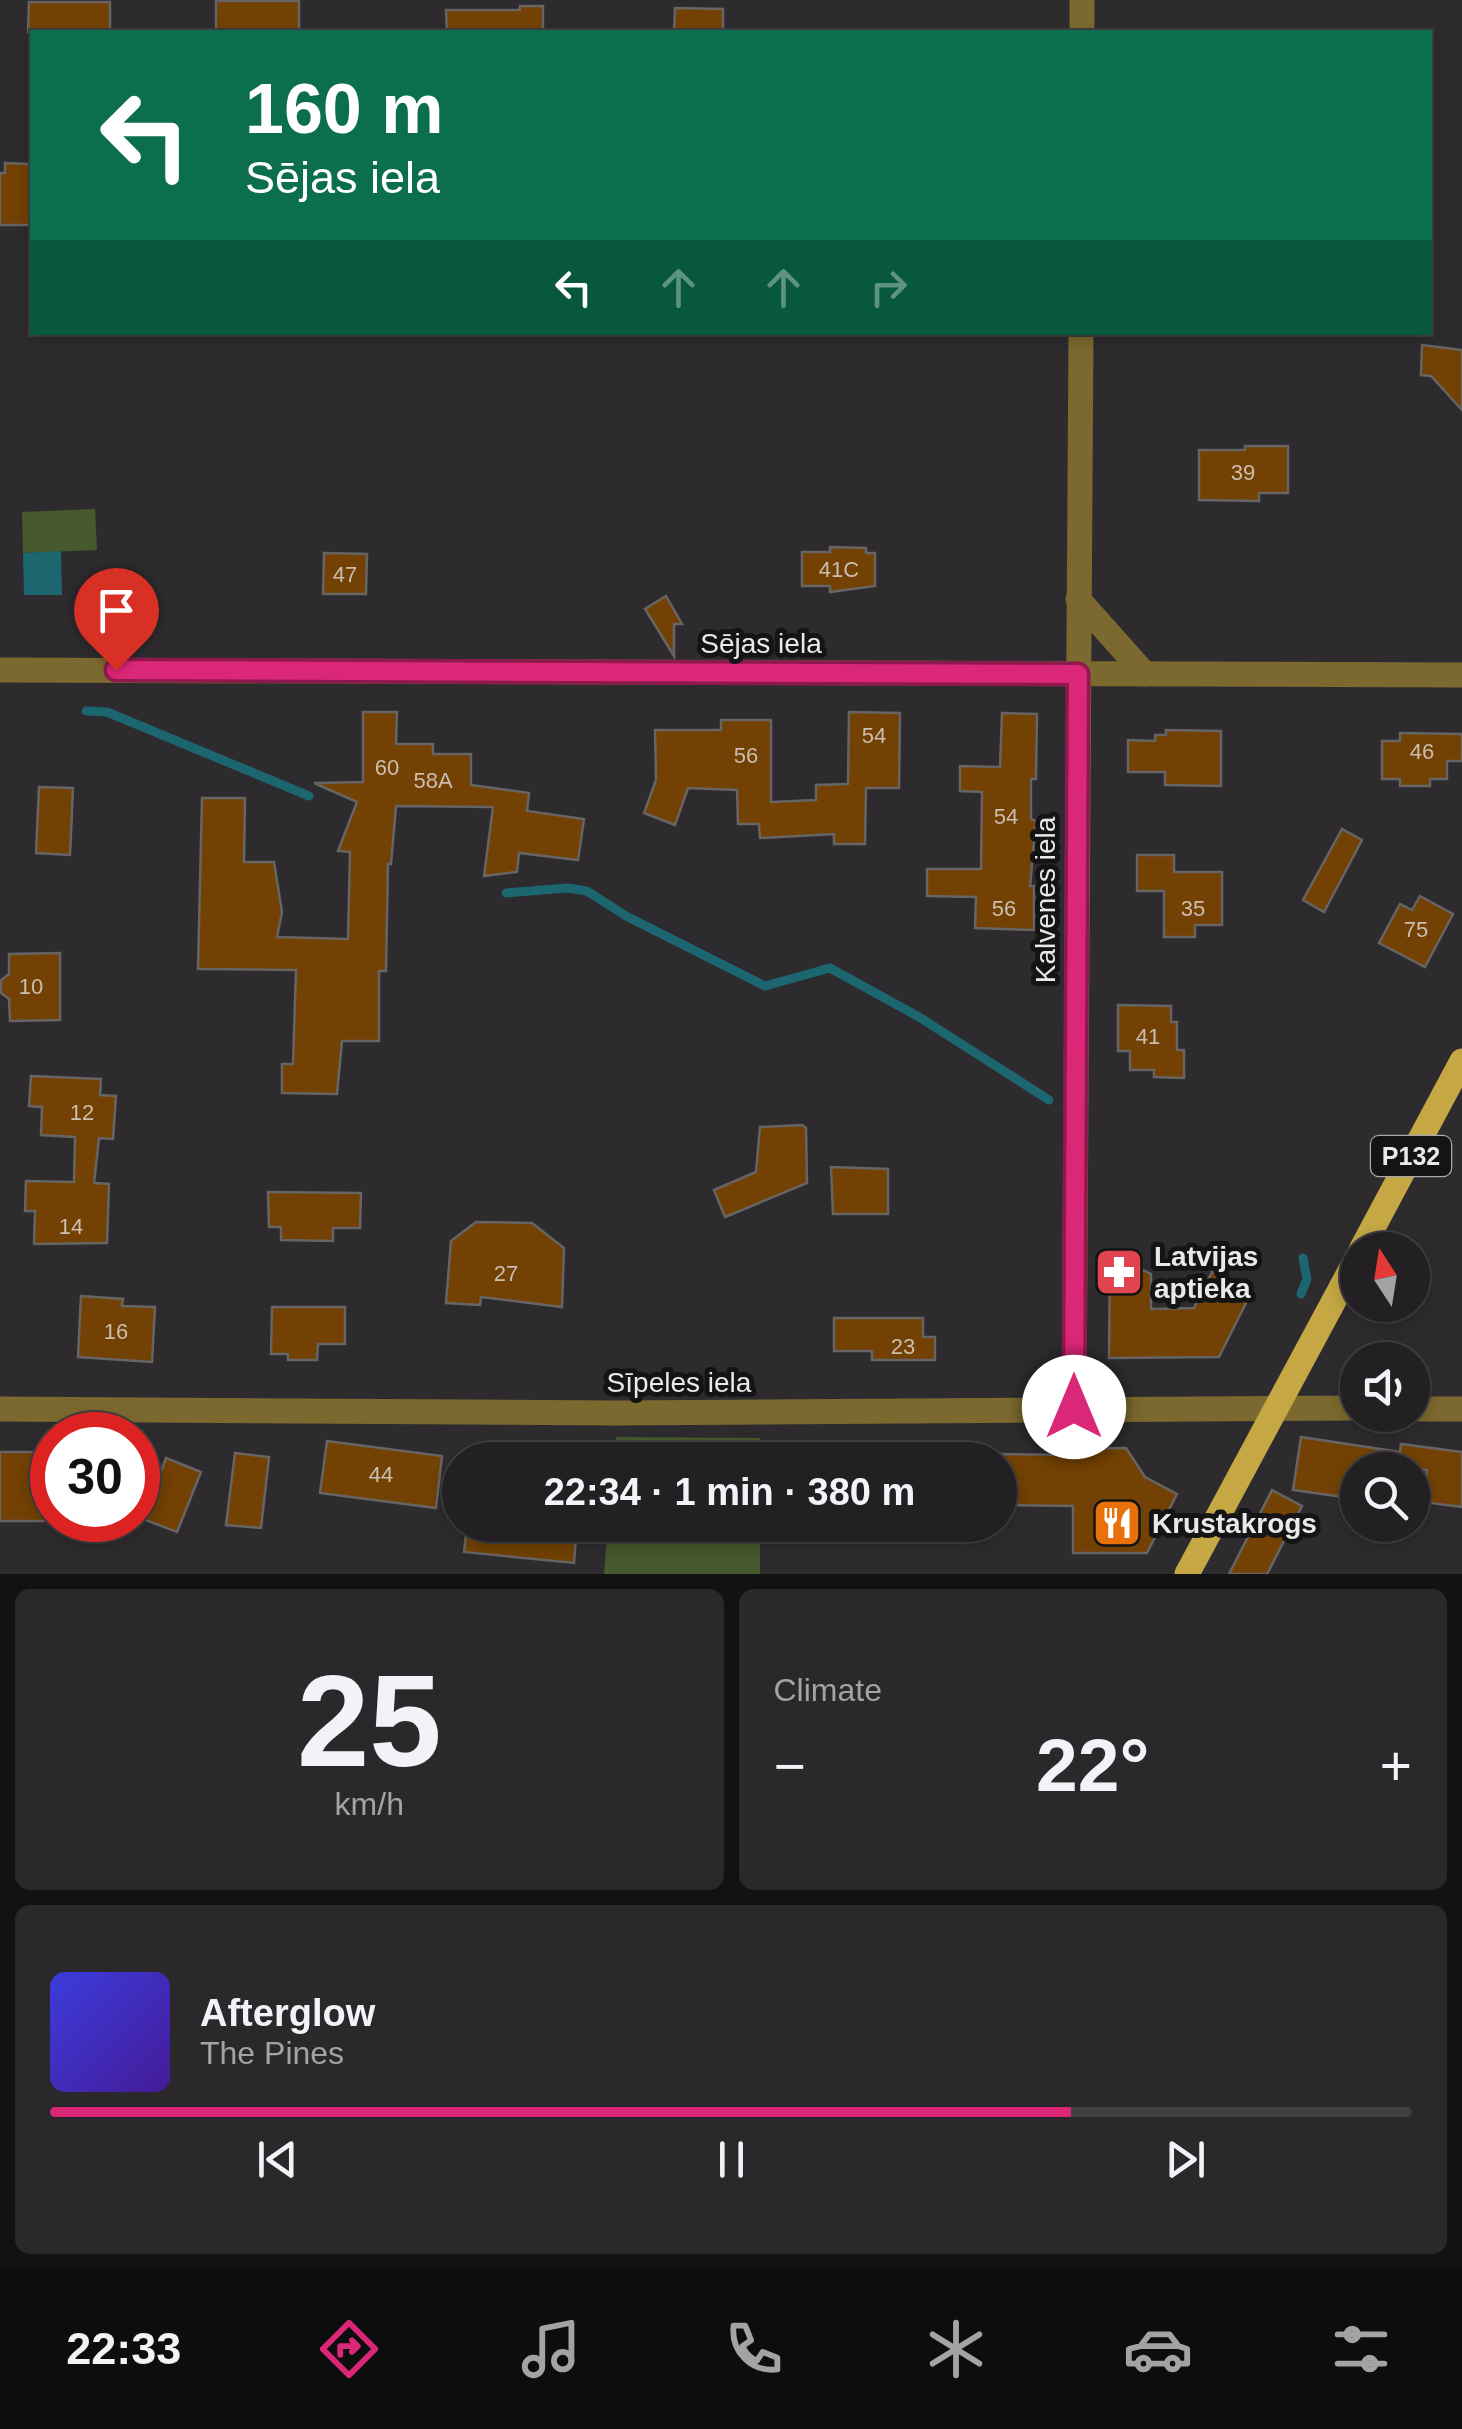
<!DOCTYPE html>
<meta charset="utf-8">
<style>
:root{--surface:#222022;--page:#2a282a;--text:#f1f3f6;--muted:#a2a3a5;--line:#3f3e40;--accent:#db2777}
body{margin:0;font-family:Arial,sans-serif;background:var(--page);color:var(--text);height:100vh;display:flex;flex-direction:column;font-size:38px;white-space:nowrap}
*{box-sizing:border-box;margin:0}
p{font-size:32px;color:var(--muted)}
.icon{flex:none;width:55px;height:55px;fill:none;stroke:currentColor;stroke-width:2;stroke-linecap:round;stroke-linejoin:round}
.map{position:relative;height:1574px;overflow:hidden}
.drawer{display:flex;flex-direction:column;gap:15px;padding:15px;background:#131213;flex:1}
.drawer>*{flex:none}
.guide{position:absolute;left:30px;top:30px;width:1402px;height:305px;border-radius:0px;box-shadow:0 5px 15px #0003,0 0 0 2px var(--line);background:#0b6e4f;color:#fff;overflow:hidden}
.needle{width:65px;rotate:348deg}
.fabs{position:absolute;left:1340px;top:1232px;display:grid;gap:20px}
.fabs a{display:grid;place-items:center;width:90px;height:90px;border-radius:50%;background:var(--surface);box-shadow:0 5px 15px #0003,0 0 0 2px var(--line);font-size:50px}
.speed{position:absolute;left:30px;top:1412px;display:flex;gap:20px;font-size:50px;font-weight:700;text-align:center}
.speed>*{display:grid;place-content:center;width:130px;height:130px;border-radius:50%;background:var(--surface);box-shadow:0 5px 15px #0003,0 0 0 2px var(--line);line-height:1}
.speed .limit{border:15px solid #d22;background:#fff;color:#111}
.pin{position:absolute;display:grid;place-items:center;width:85px;height:85px;color:#fff;margin:-102px -42px;border-radius:50% 50% 50% 0;rotate:-45deg;box-shadow:0 0 10px #0007}
.pin .icon{rotate:45deg}
.me{position:absolute;width:110px;margin:-55px;rotate:0deg;stroke-linejoin:round;filter:drop-shadow(0 0 8px #0008)}
.turn{display:flex;align-items:center;gap:35px;height:210px;padding:0 50px;font-size:45px}
.turn .icon{width:130px;height:130px;stroke-width:2.5}
.turn b{display:block;font-size:70px;line-height:85px}
.lanes{display:flex;align-items:center;height:95px;padding:0 50px;background:#0003;justify-content:center;gap:50px;direction:ltr}
.lanes .off{opacity:.35}
.big{font-size:75px;font-weight:800;line-height:1.1}
.drawer .tile{flex:1;display:flex;flex-direction:column;justify-content:center;gap:15px;min-width:0;padding:0 35px;border-radius:15px;background:var(--page)}
.drawer .dial{align-items:center;gap:0}
.dial b{font-size:130px;line-height:1}
.song{display:flex;align-items:center;gap:30px}
.cover{width:120px;height:120px;border-radius:15px;background:linear-gradient(135deg,hsl(240 70% 55%),hsl(260 70% 35%))}
.played{height:10px;border-radius:5px;background:linear-gradient(90deg,var(--accent) 75%,var(--line) 75%)}
.keys{display:flex;justify-content:space-around;direction:ltr}
.heat{display:flex;justify-content:space-between;align-items:center;font-size:55px;direction:ltr}
.drawer .tiles{flex:1;display:grid;gap:15px;grid-template-columns:1fr 1fr}
.tile:last-child{grid-column:span 2}
.trip{position:absolute;left:442px;top:1442px;width:575px;height:100px;border-radius:50px;background:var(--surface);box-shadow:0 5px 15px #0003,0 0 0 2px var(--line);font-weight:800;line-height:100px;text-align:center}
.tabs{display:flex;height:160px;justify-content:space-around;align-items:center;background:#0e0d0e;color:var(--muted)}
.tabs .icon{width:70px;height:70px}
.tabs .current{color:var(--accent)}
.tabs b{font-size:45px;color:var(--text)}
.map>svg:first-child{display:block}
</style>
<div class="map">
<svg width="1462" height="1574" viewBox="0 0 1462 1574">
<rect width="100%" height="100%" fill="#2d2b2e"/>
<g fill="#465a2d">
<polygon points="95,509 97,550 23,553 22,512"/>
<polygon points="616,1437 760,1438 760,1460 614,1460"/>
<polygon points="608,1525 760,1525 760,1574 604,1574"/>
</g>
<polygon fill="#1c6670" points="61,551 62,595 24,595 23,553"/>
<g fill="none" stroke-linecap="round" stroke-linejoin="round">
<g stroke="#1c6670" stroke-width="9">
<polyline points="86,711 107,712 309,796"/>
<polyline points="506,893 567,888 587,891 626,916 765,986 830,968 919,1017 1049,1100"/>
<polyline points="1301,1294 1307,1279 1303,1258"/>
</g>
</g>
<g fill="#724103" stroke="#676563" stroke-width="2.5">
<rect x="216" y="1" width="83" height="31"/>
<polygon points="29,2 110,2 110,32 28,32"/>
<polygon points="520,6 543,6 543,32 447,32 446,10 520,10"/>
<polygon points="675,8 723,9 723,32 674,32"/>
<polygon points="5,163 29,164 32,225 0,225 0,173 5,173"/>
<polygon points="1422,345 1462,350 1462,410 1431,376 1421,375"/>
<polygon points="1245,446 1288,446 1288,493 1259,493 1259,501 1199,500 1199,450 1245,450"/>
<polygon points="830,547 866,548 866,553 875,553 875,586 830,592 830,586 802,586 802,552 830,552"/>
<polygon points="324,553 367,554 366,594 323,594"/>
<polygon points="666,596 682,624 674,624 674,656 645,609"/>
<polygon points="363,712 397,712 396,744 433,744 433,754 471,754 471,785 529,793 527,811 584,819 578,860 519,853 517,872 484,876 493,807 396,806 391,864 388,864 386,971 379,971 379,1041 342,1041 337,1094 282,1093 282,1064 293,1064 296,970 198,969 202,798 245,798 244,862 274,862 282,912 277,937 348,939 350,852 338,851 357,802 314,783 363,782"/>
<polygon points="849,712 900,713 899,788 866,788 865,844 834,844 834,834 760,838 759,824 738,824 737,790 688,788 675,825 644,813 656,780 655,730 721,730 721,720 771,720 771,802 816,800 816,785 848,784"/>
<polygon points="1002,713 1037,714 1036,779 1031,779 1031,819 1036,821 1030,886 1034,886 1034,930 975,928 976,897 927,896 927,869 981,869 982,792 960,791 960,766 1000,767"/>
<polygon points="1166,730 1221,731 1221,786 1165,785 1165,772 1128,772 1128,740 1155,741 1155,735 1166,735"/>
<polygon points="1400,733 1462,734 1462,761 1447,761 1447,779 1430,779 1430,786 1400,786 1400,779 1382,779 1382,741 1400,741"/>
<polygon points="39,787 73,788 70,855 36,853"/>
<polygon points="1342,829 1362,840 1324,912 1303,900"/>
<polygon points="1137,855 1174,855 1174,872 1222,872 1222,925 1195,925 1195,937 1164,937 1164,891 1137,891"/>
<polygon points="1420,896 1453,914 1425,967 1379,943 1400,904 1412,910"/>
<polygon points="60,953 60,1020 10,1021 9,999 1,993 1,980 9,974 9,954"/>
<polygon points="1118,1005 1171,1006 1171,1022 1177,1022 1177,1050 1184,1050 1184,1078 1154,1077 1154,1070 1130,1070 1130,1051 1118,1051"/>
<polygon points="31,1076 101,1079 100,1095 116,1096 113,1139 99,1138 94,1183 109,1184 107,1243 34,1244 35,1211 25,1211 26,1181 74,1182 75,1137 41,1135 42,1107 29,1106"/>
<polygon points="802,1125 806,1128 807,1183 725,1217 714,1190 756,1172 760,1127"/>
<polygon points="831,1167 888,1169 888,1214 833,1214"/>
<polygon points="268,1192 361,1193 360,1228 333,1228 333,1241 281,1240 281,1227 269,1227"/>
<polygon points="476,1222 532,1223 564,1248 562,1307 481,1297 480,1305 446,1303 451,1241"/>
<polygon points="1110,1254 1151,1274 1151,1309 1194,1308 1212,1272 1251,1293 1219,1357 1109,1358"/>
<polygon points="81,1296 123,1299 122,1306 155,1307 152,1362 78,1357"/>
<polygon points="272,1307 345,1307 345,1344 318,1344 317,1360 288,1360 288,1354 271,1354"/>
<polygon points="834,1318 923,1318 923,1337 935,1337 935,1360 872,1360 872,1351 834,1351"/>
<polygon points="1301,1437 1400,1452 1401,1444 1462,1452 1462,1507 1423,1502 1427,1470 1358,1470 1358,1499 1293,1490"/>
<polygon points="327,1441 442,1456 436,1508 320,1493"/>
<polygon points="1126,1448 1145,1477 1177,1494 1147,1553 1073,1553 1073,1506 1000,1505 1000,1454 1073,1455 1073,1449"/>
<rect x="0" y="1452" width="52" height="69"/>
<polygon points="235,1453 269,1457 261,1528 226,1525"/>
<polygon points="166,1458 201,1472 177,1532 143,1519"/>
<polygon points="1272,1490 1302,1506 1267,1574 1229,1574"/>
<polygon points="467,1525 577,1525 574,1563 464,1552"/>
</g>
<g fill="none" stroke-linecap="round" stroke-linejoin="round">
<g stroke="#7c692f" stroke-width="25">
<polyline points="1082,0 1082,32"/>
<polyline points="1078,599 1145,674"/>
<polyline points="0,670 1462,675"/>
<polyline points="1074,1407 1081,332"/>
<polyline points="0,1409 615,1413 1358,1408"/>
<polyline points="1412,1409 1462,1409"/>
</g>
<g stroke="#c5a744" stroke-width="25">
<polyline points="1361,1250 1462,1061"/>
<polyline points="1187,1574 1358,1256"/>
</g>
</g>
<g fill="none" stroke-linecap="round" stroke-linejoin="round">
<g stroke="#8e194d" stroke-width="25">
<polyline id="route" points="116,670 1078,674 1074,1407"/>
</g>
<use href="#route" stroke="#db2777" stroke-width="18"/>
</g>
<defs>
<g id="pharmacy-square" transform="scale(2.5)"><rect x="-9" y="-9" width="18" height="18" rx="4" fill="#e0444e" stroke="#151415"/><path d="M-2-6h4v4h4v4h-4v4h-4v-4h-4v-4h4Z" fill="#fff"/></g>
<g id="restaurant-square" transform="scale(2.5)"><rect x="-9" y="-9" width="18" height="18" rx="4" fill="#e8710a" stroke="#151415"/><path d="M-5-6h1v4h1v-4h1v4h1v-4h1v5L-1.5 .5V6h-2V.5L-5-1ZM5-6V6H3V1.5H1.5Q1.5-4 5-6Z" fill="#fff"/></g>
</defs>
<g fill-rule="evenodd">
<use href="#pharmacy-square" x="1119" y="1272"/>
<use href="#restaurant-square" x="1117" y="1523"/>
</g>
<g text-anchor="middle" stroke-width="10" stroke-linejoin="round" paint-order="stroke">
<g font-size="22" fill="#cbbeb0">
<text x="1243" y="480">39</text>
<text x="839" y="577">41C</text>
<text x="345" y="582">47</text>
<text x="874" y="743">54</text>
<text x="1422" y="759">46</text>
<text x="746" y="763">56</text>
<text x="387" y="775">60</text>
<text x="433" y="788">58A</text>
<text x="1006" y="824">54</text>
<text x="1004" y="916">56</text>
<text x="1193" y="916">35</text>
<text x="1416" y="937">75</text>
<text x="31" y="994">10</text>
<text x="1148" y="1044">41</text>
<text x="82" y="1120">12</text>
<text x="71" y="1234">14</text>
<text x="506" y="1281">27</text>
<text x="116" y="1339">16</text>
<text x="903" y="1354">23</text>
<text x="381" y="1482">44</text>
</g>
<rect fill="#151415" stroke="#a9a8aa" stroke-width="2.5" x="1371" y="1136" width="80" height="40" rx="8"/>
<g font-size="25" font-weight="bold" fill="#e9e8ea">
<text x="1411" y="1165">P132</text>
</g>
<g font-size="28" fill="#e9e8ea" stroke="#151415">
<text x="761" y="653">Sējas iela</text>
<text transform="translate(1045 900) rotate(-90)" y="10">Kalvenes iela</text>
<text x="679" y="1392">Sīpeles iela</text>
</g>
<g font-size="28" font-weight="bold" fill="#e9e8ea" stroke="#151415" text-anchor="start">
<text x="1154" y="1266">Latvijas<tspan x="1154" dy="32">aptieka</tspan></text>
<text x="1152" y="1533">Krustakrogs</text>
</g>
</g>
</svg>
<div class="fabs">
<a><svg class="needle" viewBox="-14 -14 28 28"><path d="M0-13l5 13h-10z" fill="#e53935"/><path d="M0 13l5-13h-10z" fill="#a2a3a5"/></svg></a>
<a><svg class="icon" aria-label="sound" viewBox="0 0 24 24"><path d="M4 9h4l5-4v14l-5-4H4zM17 9q2 3 0 6"/></svg></a>
<a><svg class="icon" aria-label="search" viewBox="0 0 24 24"><circle cx="10" cy="10" r="6"/><path d="M15 15l6 6"/></svg></a>
</div>
<div class="speed"><div class="limit">30</div></div>
<div class="pin" style="left:116px;top:670px;background:#d93025"><svg class="icon" aria-label="arrive" viewBox="0 0 24 24"><path d="M6 21V4h12l-3 4 3 4H6"/></svg></div>
<svg class="me" style="left:1074px;top:1407px" viewBox="-20 -20 40 40"><circle r="19" fill="#fff"/><path d="M0-13L10 11 0 6-10 11z" fill="#db2777"/></svg>
<div class="trip">22:34 · 1 min · 380 m</div>
<div class="guide">
<div class="turn"><svg class="icon" aria-label="left" viewBox="0 0 24 24"><path d="M17 20v-9H6M10 6l-5 5 5 5"/></svg><div><b>160 m</b>Sējas iela</div></div>
<div class="lanes"><svg class="icon" aria-label="left" viewBox="0 0 24 24"><path d="M17 20v-9H6M10 6l-5 5 5 5"/></svg><svg class="icon off" aria-label="ahead" viewBox="0 0 24 24"><path d="M12 20V5M6 11l6-6 6 6"/></svg><svg class="icon off" aria-label="ahead" viewBox="0 0 24 24"><path d="M12 20V5M6 11l6-6 6 6"/></svg><svg class="icon off" aria-label="right" viewBox="0 0 24 24"><path d="M7 20v-9h11M14 6l5 5-5 5"/></svg></div>
</div>
</div>
<section class="drawer">
<div class="tiles">
<div class="tile dial"><b>25</b><p>km/h</p></div>
<div class="tile"><p>Climate</p>
<div class="heat"><a>−</a><b class="big">22°</b><a>+</a></div>
</div>
<div class="tile">
<div class="song"><i class="cover"></i><div><b>Afterglow</b><p>The Pines</p></div></div>
<div class="played"></div>
<div class="keys"><svg class="icon" aria-label="previous" viewBox="0 0 24 24"><path d="M18 5L8 12l10 7zM5 5v14"/></svg><svg class="icon" aria-label="pause" viewBox="0 0 24 24"><path d="M8 5v14M16 5v14"/></svg><svg class="icon" aria-label="next" viewBox="0 0 24 24"><path d="M6 5l10 7-10 7zM19 5v14"/></svg></div>
</div>
</div>
</section>
<nav class="tabs">
<b>22:33</b>
<svg class="icon current" aria-label="directions" viewBox="0 0 24 24"><path d="M12 3l9 9-9 9-9-9zM9 14v-3h6M13 9l2 2-2 2"/></svg>
<svg class="icon" aria-label="music" viewBox="0 0 24 24"><path d="M9 18V5l10-2v13"/><circle cx="6" cy="18" r="3"/><circle cx="16" cy="16" r="3"/></svg>
<svg class="icon" aria-label="phone" viewBox="0 0 24 24"><path d="M5 4h4l2 5-3 2q2 4 5 5l2-3 5 2v4C11 20 4 13 5 4z"/></svg>
<svg class="icon" aria-label="climate" viewBox="0 0 24 24"><path d="M12 3v18M4 7l16 10M4 17L20 7"/></svg>
<svg class="icon" aria-label="car" viewBox="0 0 24 24"><path d="M5 17H2v-5l4-1 3-4h7l3 4 3 1v5h-3M9 17h6M6 11h13"/><circle cx="7" cy="17" r="2"/><circle cx="17" cy="17" r="2"/></svg>
<svg class="icon" aria-label="filters" viewBox="0 0 24 24"><path d="M4 7h16M4 17h16"/><circle cx="9" cy="7" r="2"/><circle cx="15" cy="17" r="2"/></svg>
</nav>
